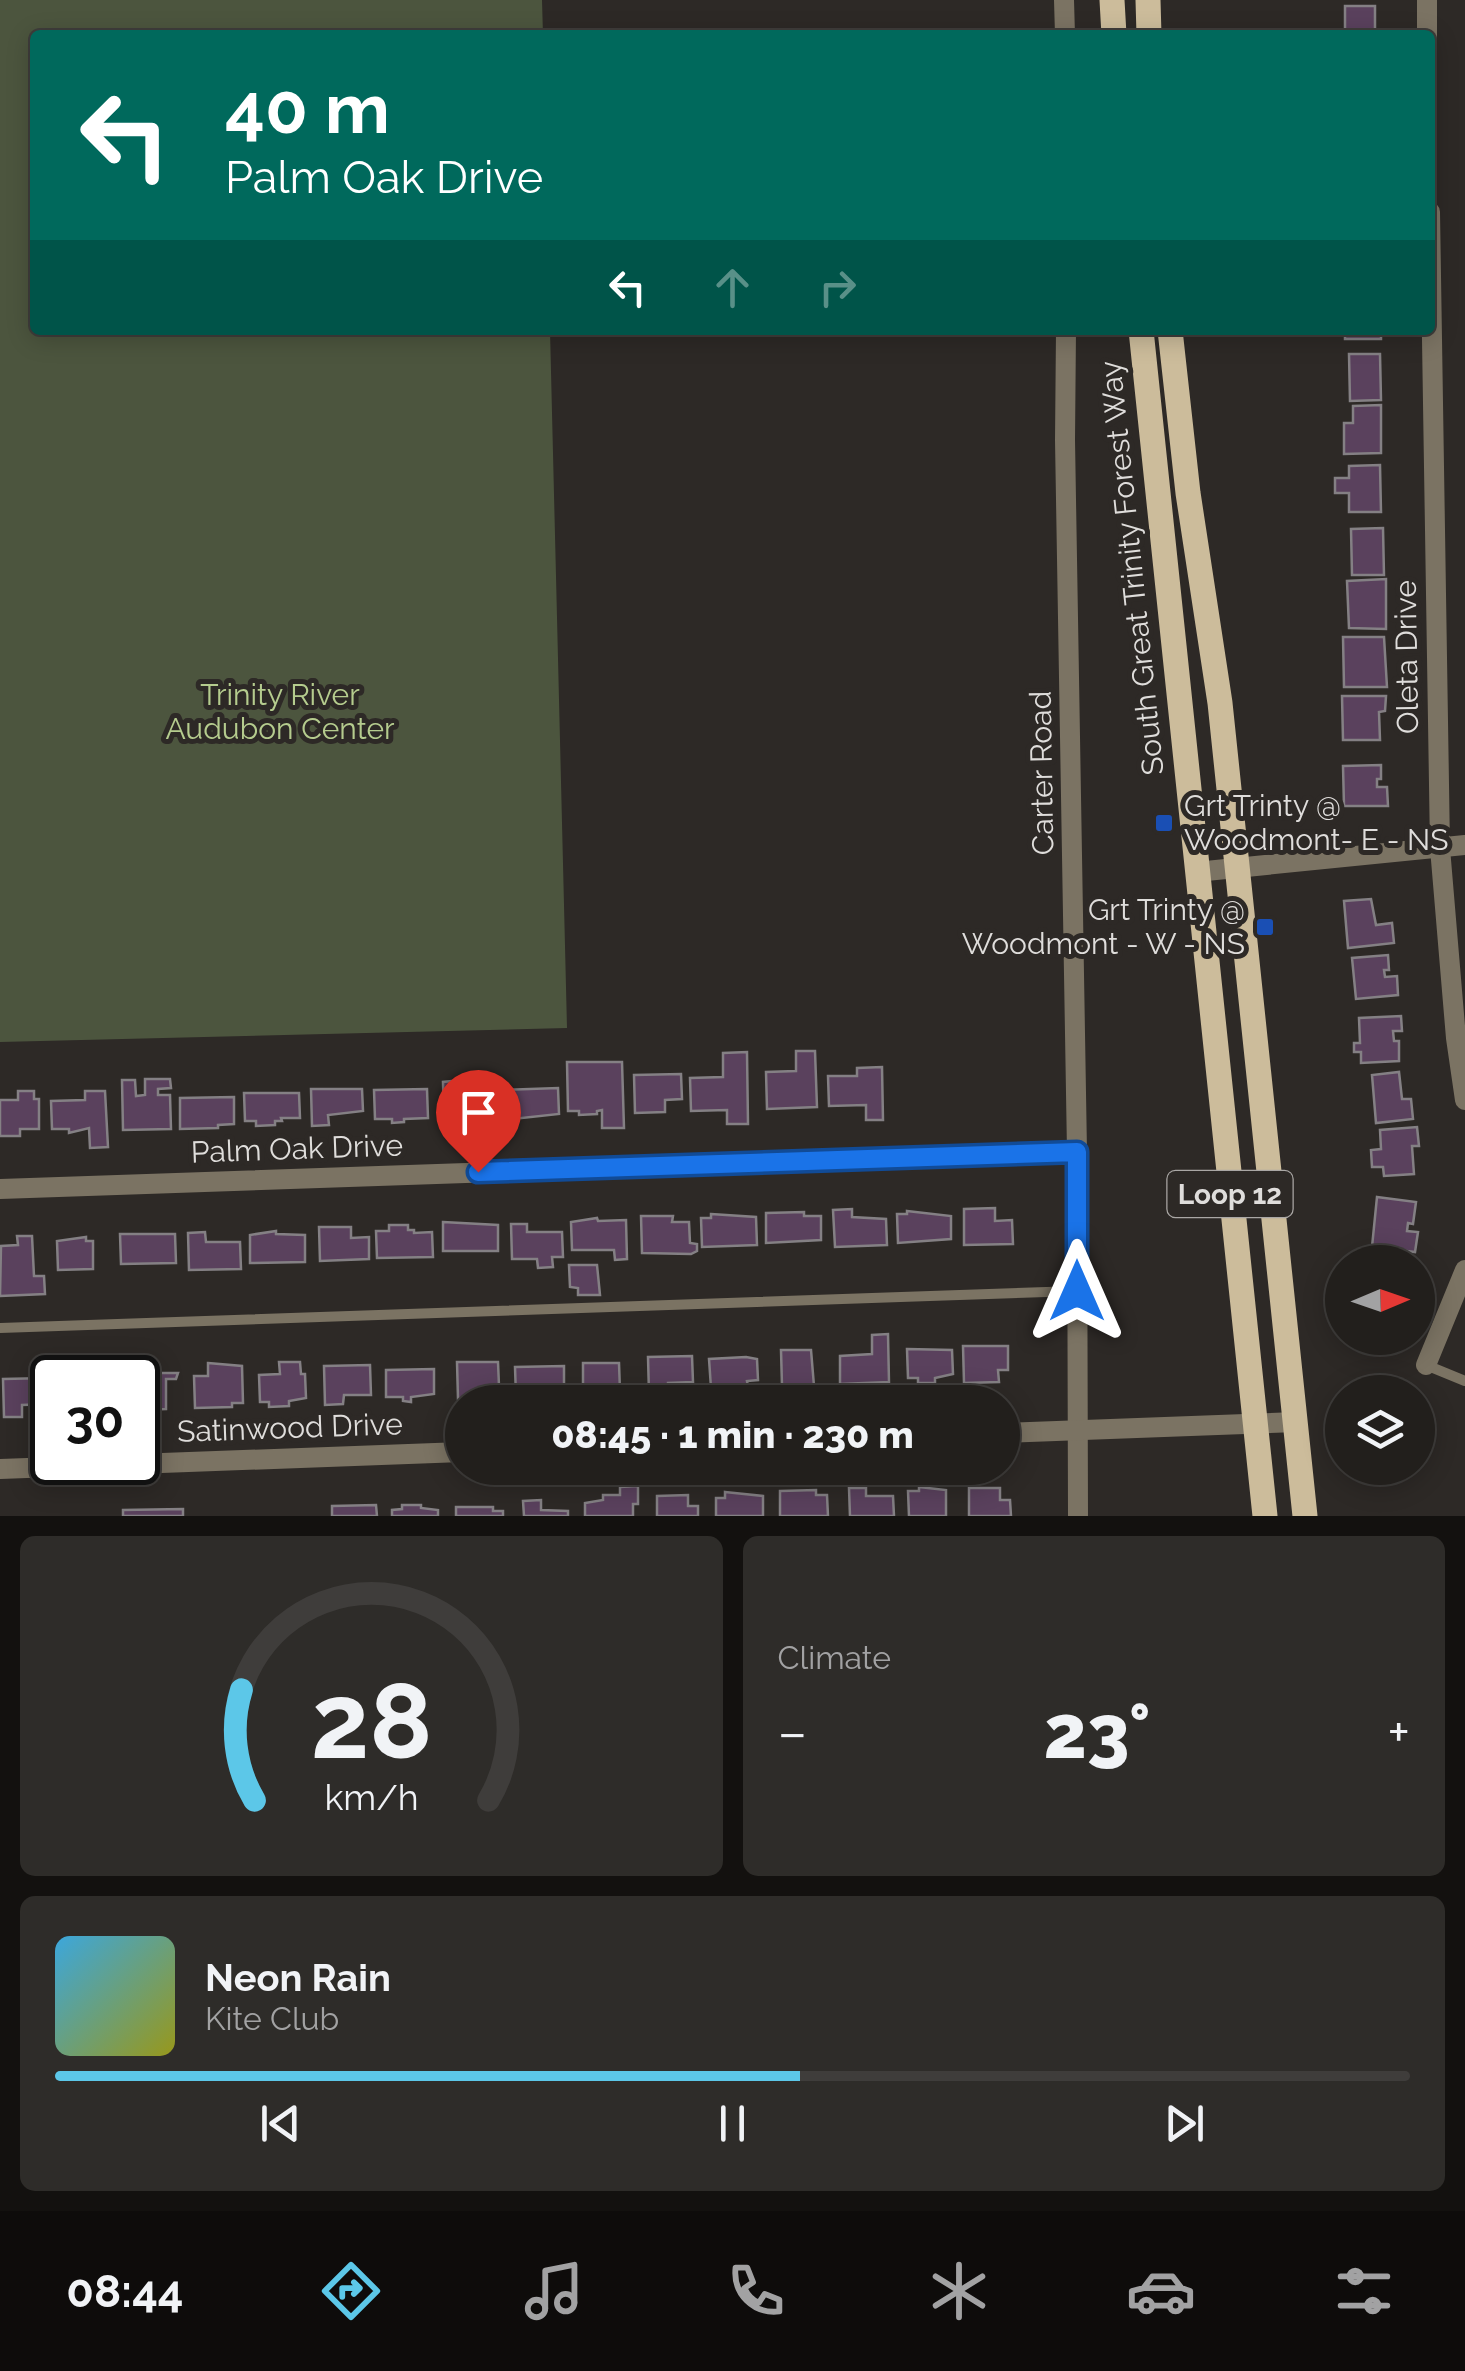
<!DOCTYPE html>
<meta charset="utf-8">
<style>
:root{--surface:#221f1c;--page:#2e2c29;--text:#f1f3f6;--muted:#a2a2a3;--line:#3f3d3b;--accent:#5cc7e8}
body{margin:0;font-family:Raleway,sans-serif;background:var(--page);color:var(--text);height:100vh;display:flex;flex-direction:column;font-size:38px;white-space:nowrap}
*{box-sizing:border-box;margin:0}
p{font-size:32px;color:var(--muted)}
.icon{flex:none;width:55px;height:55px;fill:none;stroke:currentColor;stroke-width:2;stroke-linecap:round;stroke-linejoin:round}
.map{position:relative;height:1516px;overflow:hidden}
.sheet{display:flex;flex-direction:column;gap:20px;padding:20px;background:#13110f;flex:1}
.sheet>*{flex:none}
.banner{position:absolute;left:30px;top:30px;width:1405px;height:305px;border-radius:10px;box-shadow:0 5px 25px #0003,0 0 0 2px var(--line);background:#00695c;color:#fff;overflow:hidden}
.needle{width:65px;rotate:88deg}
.fabs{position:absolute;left:1325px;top:1245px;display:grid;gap:20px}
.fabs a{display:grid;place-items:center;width:110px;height:110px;border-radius:50%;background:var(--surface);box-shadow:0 5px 25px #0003,0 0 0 2px var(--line);font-size:50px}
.speed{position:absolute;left:30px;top:1355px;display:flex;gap:20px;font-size:50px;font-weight:700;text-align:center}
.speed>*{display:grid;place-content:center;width:130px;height:130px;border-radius:50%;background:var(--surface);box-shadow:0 5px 25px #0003,0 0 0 2px var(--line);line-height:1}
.speed .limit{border:5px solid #111;border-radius:15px;background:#fff;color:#111}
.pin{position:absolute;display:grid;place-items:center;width:85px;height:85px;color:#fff;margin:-102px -42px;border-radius:50% 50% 50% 0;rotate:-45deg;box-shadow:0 0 10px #0007}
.pin .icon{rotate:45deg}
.me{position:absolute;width:110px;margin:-55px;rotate:0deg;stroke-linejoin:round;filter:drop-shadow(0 0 8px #0008)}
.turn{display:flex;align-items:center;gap:35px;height:210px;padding:0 30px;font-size:45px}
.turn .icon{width:130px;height:130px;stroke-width:2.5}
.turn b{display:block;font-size:70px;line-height:85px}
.lanes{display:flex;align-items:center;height:95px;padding:0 30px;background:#0003;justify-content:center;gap:50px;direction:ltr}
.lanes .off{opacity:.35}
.big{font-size:75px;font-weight:800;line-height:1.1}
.sheet .widget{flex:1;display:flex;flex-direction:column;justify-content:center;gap:15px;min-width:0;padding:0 35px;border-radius:15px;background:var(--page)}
.sheet .dial{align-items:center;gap:0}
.dial svg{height:260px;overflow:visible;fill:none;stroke:var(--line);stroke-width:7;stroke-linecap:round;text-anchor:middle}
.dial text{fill:var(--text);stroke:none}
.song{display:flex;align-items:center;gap:30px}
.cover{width:120px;height:120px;border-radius:15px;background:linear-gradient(135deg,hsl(200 70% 55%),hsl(60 70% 35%))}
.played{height:10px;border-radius:5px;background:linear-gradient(90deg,var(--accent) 55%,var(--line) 55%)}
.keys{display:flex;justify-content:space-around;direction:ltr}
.heat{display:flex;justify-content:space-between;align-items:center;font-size:55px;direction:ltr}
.sheet .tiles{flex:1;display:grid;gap:20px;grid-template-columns:1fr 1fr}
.widget:last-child{grid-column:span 2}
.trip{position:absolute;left:445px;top:1385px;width:575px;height:100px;border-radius:50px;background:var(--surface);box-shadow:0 5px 25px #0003,0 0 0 2px var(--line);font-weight:800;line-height:100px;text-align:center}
.tabs{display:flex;height:160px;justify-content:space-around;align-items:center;background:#0e0c0b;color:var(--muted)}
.tabs .icon{width:70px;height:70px}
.tabs .current{color:var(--accent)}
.tabs b{font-size:45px;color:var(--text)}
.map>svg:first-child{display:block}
</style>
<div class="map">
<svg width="1465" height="1516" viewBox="0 0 1465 1516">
<rect width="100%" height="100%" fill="#2d2926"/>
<polygon fill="#4c553e" points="0,0 542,0 543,35 35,35 35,330 550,330 567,1028 0,1042"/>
<g fill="#5a415d" stroke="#848084" stroke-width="2.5">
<rect x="1345" y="6" width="30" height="29"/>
<rect x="1345" y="330" width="36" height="9"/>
<polygon points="1349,354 1380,354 1381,400 1350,401"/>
<polygon points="1381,405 1381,453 1344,454 1344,423 1353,423 1353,406"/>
<polygon points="1380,465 1381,512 1349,512 1349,493 1335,493 1335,478 1349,478 1349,466"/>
<polygon points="1383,528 1384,575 1352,575 1351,529"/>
<polygon points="1386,579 1386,629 1349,628 1347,581"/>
<polygon points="1343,637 1384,637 1387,687 1344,687"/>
<polygon points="1342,696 1386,696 1385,711 1379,712 1380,740 1343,740"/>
<polygon points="1381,765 1381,779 1377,779 1377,787 1387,787 1388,806 1344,806 1343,766"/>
<polygon points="1371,899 1376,925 1392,923 1394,943 1348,948 1344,901"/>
<polygon points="1388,955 1389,970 1384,970 1385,977 1397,976 1398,995 1356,999 1352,958"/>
<polygon points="1401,1016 1402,1031 1393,1031 1394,1041 1399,1041 1399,1061 1361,1063 1361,1052 1354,1052 1354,1043 1360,1043 1359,1018"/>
<polygon points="796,1051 815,1051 817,1107 767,1109 766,1072 796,1071"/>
<polygon points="747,1052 748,1124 727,1124 727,1110 691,1111 690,1078 723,1077 723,1053"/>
<polygon points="567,1062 622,1062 624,1128 602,1128 602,1110 597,1111 597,1114 579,1115 579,1111 568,1111"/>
<polygon points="882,1067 883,1120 866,1120 866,1105 829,1106 828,1076 857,1076 857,1068"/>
<polygon points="1399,1072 1402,1099 1411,1099 1413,1119 1376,1123 1372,1075"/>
<polygon points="681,1074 682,1099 665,1100 665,1112 635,1113 634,1075"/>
<polygon points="145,1079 170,1079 171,1088 158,1089 158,1095 170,1095 171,1129 123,1130 122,1080 135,1080 136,1096 145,1095"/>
<polygon points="473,1079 493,1081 494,1118 444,1120 443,1082"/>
<polygon points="558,1088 559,1114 504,1120 503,1090"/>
<polygon points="311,1089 362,1089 363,1111 328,1115 329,1125 312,1126"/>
<polygon points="427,1089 428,1118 404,1119 404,1122 392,1123 392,1119 375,1119 374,1090"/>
<polygon points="18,1091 34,1091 34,1099 39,1099 39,1129 20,1129 20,1136 0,1136 0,1100 18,1100"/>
<polygon points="85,1091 105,1091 108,1147 90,1148 89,1128 69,1133 69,1129 52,1129 51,1101 85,1100"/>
<polygon points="244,1093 299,1093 300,1118 281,1118 282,1121 275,1121 275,1125 256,1126 256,1121 245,1121"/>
<polygon points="234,1097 234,1124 218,1125 218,1128 180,1129 180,1098"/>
<polygon points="1417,1127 1419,1146 1412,1146 1414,1174 1384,1176 1383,1167 1372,1167 1371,1150 1381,1149 1380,1130"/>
<polygon points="1377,1197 1416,1202 1413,1224 1408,1223 1407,1231 1418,1232 1415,1252 1372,1247"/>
<polygon points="995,1208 995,1221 1012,1220 1013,1244 964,1245 964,1209"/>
<polygon points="852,1209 852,1217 886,1219 887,1245 835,1247 833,1210"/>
<polygon points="907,1211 951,1216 951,1239 898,1243 897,1214 907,1214"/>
<polygon points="804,1212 804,1216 821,1216 821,1240 766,1243 766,1213"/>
<polygon points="711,1214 756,1217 757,1245 702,1247 701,1218 711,1218"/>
<polygon points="641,1216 673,1216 672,1222 689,1222 690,1243 697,1244 697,1251 691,1254 642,1253"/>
<polygon points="597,1218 598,1221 626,1220 627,1259 615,1260 614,1250 572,1250 571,1222"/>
<polygon points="443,1222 498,1225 498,1251 443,1251"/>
<polygon points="511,1224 527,1224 527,1232 562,1232 563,1257 552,1257 553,1267 538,1268 537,1259 512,1259"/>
<polygon points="389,1225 408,1225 408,1230 414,1230 414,1233 432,1232 433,1257 377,1258 376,1231 389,1231"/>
<polygon points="319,1227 351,1227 351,1238 369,1237 369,1259 320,1261"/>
<polygon points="276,1231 276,1234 305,1235 305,1262 250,1263 250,1235"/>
<polygon points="205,1232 206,1242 240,1242 241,1269 189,1270 188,1233"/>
<polygon points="120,1234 175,1234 176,1263 121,1264"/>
<polygon points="17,1236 32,1236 34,1276 44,1276 45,1294 0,1296 1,1246 18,1245"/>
<polygon points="86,1237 86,1241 93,1241 93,1269 58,1270 57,1241"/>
<polygon points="569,1265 597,1265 600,1295 578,1295 578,1288 570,1287"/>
<polygon points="888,1334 889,1382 840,1384 840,1356 872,1354 872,1335"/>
<polygon points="963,1346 1008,1346 1008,1370 998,1370 999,1382 964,1383"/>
<polygon points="907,1349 952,1350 953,1374 935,1378 935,1383 918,1383 918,1378 908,1378"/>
<polygon points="781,1350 811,1350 814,1386 782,1386"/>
<polygon points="692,1356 693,1382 668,1383 668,1393 649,1394 648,1357"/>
<polygon points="746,1357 757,1359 758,1380 747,1381 748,1386 711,1388 709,1359"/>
<polygon points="279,1362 300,1362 301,1374 305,1374 306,1398 289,1401 289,1406 269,1407 269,1402 260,1402 259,1375 280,1374"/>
<polygon points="457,1362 498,1362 499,1386 490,1387 490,1398 458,1399"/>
<polygon points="208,1363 242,1366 243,1403 232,1403 232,1407 195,1408 194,1376 208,1376"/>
<polygon points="583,1363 619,1363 620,1391 609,1391 610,1395 583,1392"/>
<polygon points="370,1365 371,1395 344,1395 343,1404 325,1405 324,1366"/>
<polygon points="564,1366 564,1392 554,1392 554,1397 516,1397 515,1367"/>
<polygon points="434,1369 434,1394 411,1397 411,1402 403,1401 403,1397 386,1397 386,1370"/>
<polygon points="136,1373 178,1373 176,1379 166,1379 166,1409 138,1410"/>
<polygon points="48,1378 48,1404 22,1405 22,1417 4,1417 3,1379"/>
<polygon points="638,1486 638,1504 633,1504 633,1516 585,1516 585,1503 603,1500 603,1495 620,1495 620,1487"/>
<polygon points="919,1487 946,1490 946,1516 909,1516 908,1491 919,1491"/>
<polygon points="849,1488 866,1488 866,1496 893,1496 894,1516 850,1516"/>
<polygon points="969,1488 1000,1488 1000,1500 1010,1500 1011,1516 969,1516"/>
<polygon points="816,1490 816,1495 827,1495 828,1516 780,1516 780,1491"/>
<polygon points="725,1492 763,1496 763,1516 716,1516 716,1498 725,1498"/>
<polygon points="688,1495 688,1506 698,1506 698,1516 657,1516 657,1496"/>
<polygon points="541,1500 541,1510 568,1511 568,1516 524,1516 523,1501"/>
<polygon points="376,1505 377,1516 332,1516 332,1506"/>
<polygon points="402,1505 421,1505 421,1508 438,1510 438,1516 392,1516 392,1510 402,1509"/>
<polygon points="456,1507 493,1507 493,1511 503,1511 503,1516 456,1516"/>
<polygon points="183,1509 183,1516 123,1516 123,1510"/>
</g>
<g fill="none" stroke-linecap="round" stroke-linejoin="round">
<g stroke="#7b7363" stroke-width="10">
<polyline points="0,1328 1077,1291"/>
<polyline points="1426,1365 1465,1381"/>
</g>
<g stroke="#7b7363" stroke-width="20">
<polyline points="1064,0 1065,35"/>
<polyline points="1427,0 1427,35"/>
<polyline points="1430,212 1440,848 1456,1038 1465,1100"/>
<polyline points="1066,330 1065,440 1077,1152 1078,1516"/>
<polyline points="1196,872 1465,845"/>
<polyline points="0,1189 1077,1152"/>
<polyline points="1426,1365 1465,1270"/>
<polyline points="1002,1433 1296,1422"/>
<polyline points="0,1469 462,1452"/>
</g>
<g stroke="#ccbc9b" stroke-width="25">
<polyline points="1112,0 1114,35"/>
<polyline points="1148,0 1149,35"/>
<polyline points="1141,330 1265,1516"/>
<polyline points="1170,330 1188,493 1220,703 1305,1516"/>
</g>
</g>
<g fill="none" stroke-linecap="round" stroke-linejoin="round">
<g stroke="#114b97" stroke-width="25">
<polyline id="route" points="478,1172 1077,1152 1077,1291"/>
</g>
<use href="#route" stroke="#1a73e8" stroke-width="18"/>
</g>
<g fill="#1a4fb4" stroke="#2d2926" stroke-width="4">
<rect x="1154" y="813" width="20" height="20" rx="5"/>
<rect x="1255" y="917" width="20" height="20" rx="5"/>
</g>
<g text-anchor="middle" stroke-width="10" stroke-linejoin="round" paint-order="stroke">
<rect fill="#2d2926" stroke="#aaa7a5" stroke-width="2.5" x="1167.5" y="1171" width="125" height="46" rx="8"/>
<g font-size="28" font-weight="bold" fill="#dfdddb">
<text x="1230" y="1204">Loop 12</text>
</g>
<g font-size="30" fill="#dfdddb" stroke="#2d2926">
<text transform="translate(1132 568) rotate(-96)" y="10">South Great Trinity Forest Way</text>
<text transform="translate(1407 657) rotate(-91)" y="10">Oleta Drive</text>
<text transform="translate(1042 773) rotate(-91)" y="10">Carter Road</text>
<text transform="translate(297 1149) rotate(-2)" y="10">Palm Oak Drive</text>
<text transform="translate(290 1428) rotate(-2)" y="10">Satinwood Drive</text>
</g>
<g font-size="30" fill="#b5cc8e" stroke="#2d2926">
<text x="280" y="705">Trinity River<tspan x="280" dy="34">Audubon Center</tspan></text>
</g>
<g font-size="30" fill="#dfdddb" stroke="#2d2926" text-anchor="start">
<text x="1184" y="816">Grt Trinty @<tspan x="1184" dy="34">Woodmont- E - NS</tspan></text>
<text x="1245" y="920" text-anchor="end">Grt Trinty @<tspan x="1245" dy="34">Woodmont - W - NS</tspan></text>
</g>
</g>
</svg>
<div class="fabs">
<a><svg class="needle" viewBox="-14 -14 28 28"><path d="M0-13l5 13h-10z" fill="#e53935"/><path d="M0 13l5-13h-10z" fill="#a2a2a3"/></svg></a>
<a><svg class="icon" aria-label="layers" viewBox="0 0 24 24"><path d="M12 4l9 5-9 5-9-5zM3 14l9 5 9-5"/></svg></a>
</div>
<div class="speed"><div class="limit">30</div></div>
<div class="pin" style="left:478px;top:1172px;background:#d93025"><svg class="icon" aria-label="arrive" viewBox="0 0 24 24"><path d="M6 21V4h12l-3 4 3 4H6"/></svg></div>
<svg class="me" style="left:1077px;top:1291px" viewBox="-20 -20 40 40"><path d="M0-17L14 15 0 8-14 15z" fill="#1a73e8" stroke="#fff" stroke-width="4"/></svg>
<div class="trip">08:45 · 1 min · 230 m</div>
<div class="banner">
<div class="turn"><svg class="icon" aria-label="left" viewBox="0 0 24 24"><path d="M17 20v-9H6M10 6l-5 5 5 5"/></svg><div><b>40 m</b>Palm Oak Drive</div></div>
<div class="lanes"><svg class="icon" aria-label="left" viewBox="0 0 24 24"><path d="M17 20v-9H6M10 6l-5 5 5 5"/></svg><svg class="icon off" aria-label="ahead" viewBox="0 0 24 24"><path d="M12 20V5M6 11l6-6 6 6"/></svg><svg class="icon off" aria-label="right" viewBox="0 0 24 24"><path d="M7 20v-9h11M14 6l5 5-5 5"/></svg></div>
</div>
</div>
<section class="sheet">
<div class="tiles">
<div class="widget dial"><svg viewBox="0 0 100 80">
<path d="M14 69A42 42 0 1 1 86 69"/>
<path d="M14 69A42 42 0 0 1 10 35" stroke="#5cc7e8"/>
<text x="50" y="56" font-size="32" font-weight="700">28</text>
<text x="50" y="72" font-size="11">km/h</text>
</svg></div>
<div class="widget"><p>Climate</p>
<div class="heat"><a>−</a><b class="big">23°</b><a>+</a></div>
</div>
<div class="widget">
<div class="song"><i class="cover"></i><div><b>Neon Rain</b><p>Kite Club</p></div></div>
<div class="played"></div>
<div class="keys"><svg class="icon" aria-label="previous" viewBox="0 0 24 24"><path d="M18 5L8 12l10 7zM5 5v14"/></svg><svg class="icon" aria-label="pause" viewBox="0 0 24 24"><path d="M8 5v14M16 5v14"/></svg><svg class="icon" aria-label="next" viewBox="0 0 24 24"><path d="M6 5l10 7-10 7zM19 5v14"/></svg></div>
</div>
</div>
</section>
<nav class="tabs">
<b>08:44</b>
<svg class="icon current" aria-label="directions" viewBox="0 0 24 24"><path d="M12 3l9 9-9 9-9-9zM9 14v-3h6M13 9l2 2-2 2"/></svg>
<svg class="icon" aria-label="music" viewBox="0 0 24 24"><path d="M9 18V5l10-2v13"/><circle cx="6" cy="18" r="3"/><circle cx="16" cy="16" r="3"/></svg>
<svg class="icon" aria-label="phone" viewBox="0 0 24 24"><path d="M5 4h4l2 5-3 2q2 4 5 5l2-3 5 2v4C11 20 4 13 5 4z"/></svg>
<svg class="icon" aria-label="climate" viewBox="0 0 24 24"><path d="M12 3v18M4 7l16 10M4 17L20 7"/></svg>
<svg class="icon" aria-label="car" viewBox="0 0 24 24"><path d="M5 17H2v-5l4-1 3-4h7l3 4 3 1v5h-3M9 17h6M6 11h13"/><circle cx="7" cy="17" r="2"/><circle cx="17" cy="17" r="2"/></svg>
<svg class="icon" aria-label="filters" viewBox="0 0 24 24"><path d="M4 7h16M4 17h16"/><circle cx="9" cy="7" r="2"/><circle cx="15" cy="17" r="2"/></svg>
</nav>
